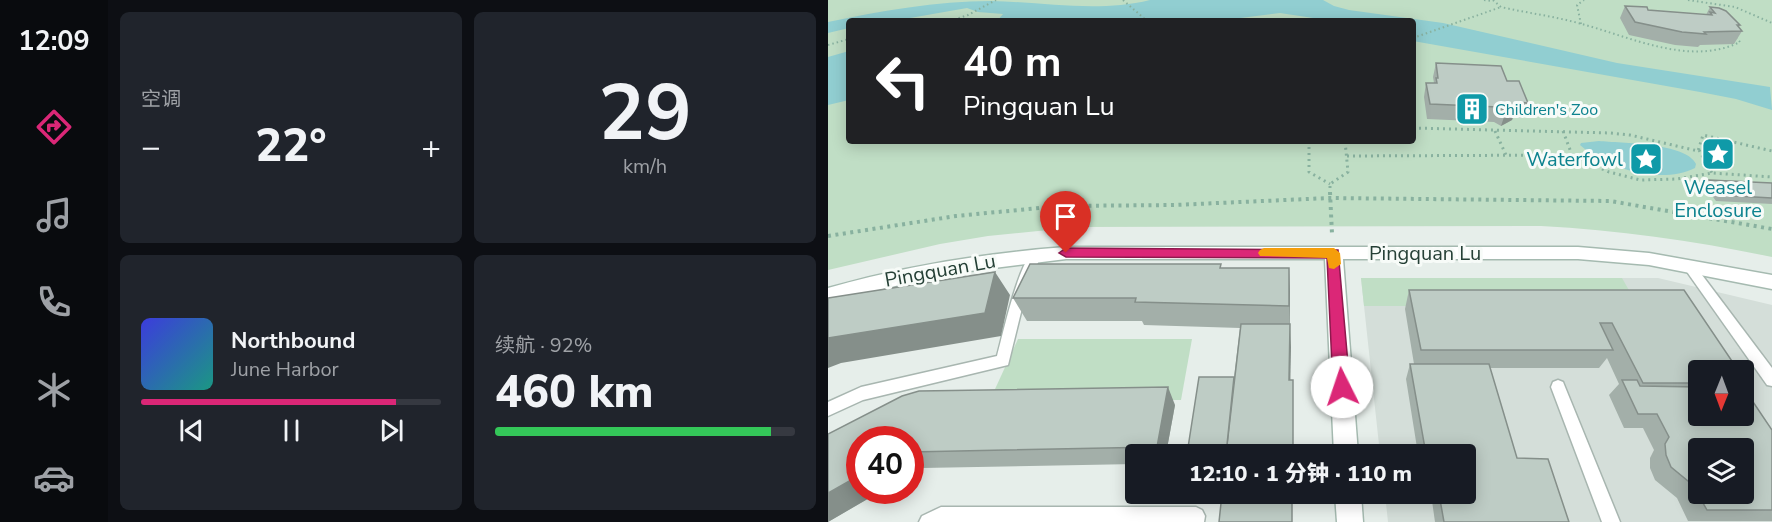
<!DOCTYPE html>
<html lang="zh">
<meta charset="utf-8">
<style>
:root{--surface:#171b24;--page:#20242c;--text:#f1f3f6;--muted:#9ea1a6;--line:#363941;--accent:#db2777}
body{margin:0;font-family:"Nunito Sans","Noto Sans SC",sans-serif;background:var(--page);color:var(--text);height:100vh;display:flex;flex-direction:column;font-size:22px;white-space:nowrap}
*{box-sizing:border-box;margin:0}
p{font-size:20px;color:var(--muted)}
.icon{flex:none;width:33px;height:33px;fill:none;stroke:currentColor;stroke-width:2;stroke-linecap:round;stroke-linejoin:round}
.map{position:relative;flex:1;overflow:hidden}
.side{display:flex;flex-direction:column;gap:12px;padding:12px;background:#0d0f14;width:720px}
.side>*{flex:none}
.top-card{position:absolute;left:18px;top:18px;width:570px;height:126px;border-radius:6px;box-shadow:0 3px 15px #0003;background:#202124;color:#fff;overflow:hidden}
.needle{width:39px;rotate:181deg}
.fabs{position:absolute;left:860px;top:360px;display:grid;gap:12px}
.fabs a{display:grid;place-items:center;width:66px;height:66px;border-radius:6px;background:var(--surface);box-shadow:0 3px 15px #0003;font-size:30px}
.speed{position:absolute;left:18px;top:426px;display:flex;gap:12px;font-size:30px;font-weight:700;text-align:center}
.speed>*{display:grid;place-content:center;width:78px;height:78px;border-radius:50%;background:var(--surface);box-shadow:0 3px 15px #0003;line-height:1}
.speed .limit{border:9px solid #d22;background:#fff;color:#111}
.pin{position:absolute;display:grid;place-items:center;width:51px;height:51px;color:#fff;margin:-62px -26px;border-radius:50% 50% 50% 0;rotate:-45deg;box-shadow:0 0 6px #0007}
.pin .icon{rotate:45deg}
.me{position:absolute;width:66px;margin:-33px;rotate:356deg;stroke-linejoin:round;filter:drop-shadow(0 0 4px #0008)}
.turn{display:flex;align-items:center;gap:21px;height:126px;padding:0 18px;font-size:27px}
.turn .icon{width:78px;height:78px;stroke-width:2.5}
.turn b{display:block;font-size:42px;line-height:51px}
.big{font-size:45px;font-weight:800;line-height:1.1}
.side .widget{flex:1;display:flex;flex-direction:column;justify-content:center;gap:9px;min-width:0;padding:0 21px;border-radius:9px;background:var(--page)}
.side .dial{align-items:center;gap:0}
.dial b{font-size:78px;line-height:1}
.song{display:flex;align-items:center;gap:18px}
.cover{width:72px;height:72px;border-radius:9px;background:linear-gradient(135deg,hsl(240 70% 55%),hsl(170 70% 35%))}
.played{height:6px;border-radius:3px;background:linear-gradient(90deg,var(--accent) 85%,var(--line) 85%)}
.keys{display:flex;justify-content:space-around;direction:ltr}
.heat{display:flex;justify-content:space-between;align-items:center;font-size:33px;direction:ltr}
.charge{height:9px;border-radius:4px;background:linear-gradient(90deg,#34c759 92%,var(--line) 0)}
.side .tiles{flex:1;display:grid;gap:12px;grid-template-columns:repeat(2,1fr)}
.trip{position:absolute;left:297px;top:444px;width:351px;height:60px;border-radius:6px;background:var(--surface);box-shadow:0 3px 15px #0003;font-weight:800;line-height:60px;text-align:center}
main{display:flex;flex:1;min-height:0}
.tabs{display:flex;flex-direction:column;width:108px;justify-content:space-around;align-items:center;background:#090b0e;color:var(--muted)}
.tabs .icon{width:42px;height:42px}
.tabs .selected{color:var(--accent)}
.tabs b{font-size:27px;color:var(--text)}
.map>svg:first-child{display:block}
</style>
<main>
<nav class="tabs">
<b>12:09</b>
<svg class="icon selected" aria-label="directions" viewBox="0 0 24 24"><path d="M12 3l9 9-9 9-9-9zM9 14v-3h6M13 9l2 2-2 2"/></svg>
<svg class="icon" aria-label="music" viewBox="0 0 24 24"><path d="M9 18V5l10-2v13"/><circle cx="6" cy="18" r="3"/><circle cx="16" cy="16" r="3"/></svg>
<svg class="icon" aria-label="phone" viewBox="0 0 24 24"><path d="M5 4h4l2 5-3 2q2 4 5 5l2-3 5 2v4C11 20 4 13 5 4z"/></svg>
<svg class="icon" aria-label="climate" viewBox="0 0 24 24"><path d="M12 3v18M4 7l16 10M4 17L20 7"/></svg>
<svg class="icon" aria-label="car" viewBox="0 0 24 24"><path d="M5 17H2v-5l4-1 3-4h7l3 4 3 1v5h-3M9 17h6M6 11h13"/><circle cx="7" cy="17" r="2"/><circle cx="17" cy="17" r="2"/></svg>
</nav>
<section class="side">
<div class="tiles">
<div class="widget"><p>空调</p>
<div class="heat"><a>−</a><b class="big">22°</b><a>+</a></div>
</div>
<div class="widget dial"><b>29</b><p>km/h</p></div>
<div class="widget">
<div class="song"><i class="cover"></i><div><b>Northbound</b><p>June Harbor</p></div></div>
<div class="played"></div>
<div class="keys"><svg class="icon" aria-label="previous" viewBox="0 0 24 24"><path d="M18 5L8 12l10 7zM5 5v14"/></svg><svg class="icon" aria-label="pause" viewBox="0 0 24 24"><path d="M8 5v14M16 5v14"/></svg><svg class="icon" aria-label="next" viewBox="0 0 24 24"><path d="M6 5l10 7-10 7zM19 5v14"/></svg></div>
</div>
<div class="widget"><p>续航 · 92%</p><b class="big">460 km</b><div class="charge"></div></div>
</div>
</section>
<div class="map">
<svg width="944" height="522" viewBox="0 0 944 522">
<rect width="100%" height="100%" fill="#e6eeea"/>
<path fill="#d4ded9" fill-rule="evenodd" d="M533 278H830L944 305V522H560L557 494H638V454H552ZM870 370H915V416H870ZM870 448H915V494H870Z"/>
<g fill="#c0dec5" fill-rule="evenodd">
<path d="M0 0H944V257C867 241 791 230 713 226L250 227 160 236 112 244 0 270ZM21 21H585V141H21Z"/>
<polygon points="533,278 794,278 810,306 536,306"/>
<polygon points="190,339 364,339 353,400 162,400"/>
</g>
<g fill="#91ced1">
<path d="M322 0H495L506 6 521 10 615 23 789 63 942 87 944 110 908 99 872 92 585 41V21H505L452 13 389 21H169L175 14 150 12 139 8 65 21H21V28L0 33V22C53 11 108 1 163 1 217 2 269 13 322 0Z"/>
<polygon points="21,51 21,100 0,105 0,57"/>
<path d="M771 141C792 143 859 143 868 164L867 168C832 185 780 169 752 145L753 143Z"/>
</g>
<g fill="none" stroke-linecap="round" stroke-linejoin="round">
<g stroke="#a8b6b0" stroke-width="3">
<g id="lane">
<path d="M207 251 213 255 198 292 180 365 35 400 0 416V402L33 387 169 356C174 338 192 256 207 251Z"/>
<polygon points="861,262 865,263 944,368 944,386 939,385 857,269 855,266 857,263"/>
<polygon points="730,380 735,382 737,387 792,522 774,522 723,387 725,382"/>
<polygon points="113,507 368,507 374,510 377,516 376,522 91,522 94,516"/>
</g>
</g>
<g stroke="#a5bab0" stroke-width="3">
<g id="secondary">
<path d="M238 247H750L821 253 944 275V289L821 265 750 259H515L530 454H506L497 259H238L118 274 0 302V288C78 266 157 253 238 247Z"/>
<polygon points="507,494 533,494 535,522 509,522"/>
</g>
</g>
<g stroke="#88b19f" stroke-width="2" stroke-dasharray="1.5 3" stroke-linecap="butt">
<polyline points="295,0 319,21"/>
<polyline points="656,0 665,1"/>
<path d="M665 0 673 7C699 13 725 16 750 23 801 36 861 67 912 42L909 38"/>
<polyline points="860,0 907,7 944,23"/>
<polyline points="122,21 140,15 168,0"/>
<polyline points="753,24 749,5 756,0"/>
<polyline points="585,38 673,7"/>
<polyline points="0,45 21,39"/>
</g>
<g stroke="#88b19f" stroke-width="3" stroke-dasharray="2 4" stroke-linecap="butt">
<polyline points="585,128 782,133 802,135 870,151 875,135 944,151"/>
<polyline points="667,131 678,155"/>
<polyline points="735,131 744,155"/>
<polyline points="481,141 481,172 502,184"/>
<polyline points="871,150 884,173"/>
<polyline points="519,156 744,155 781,172 812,180 849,179 884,173 944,177"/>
<polyline points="502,194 502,184 520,172 517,141"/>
</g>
<g stroke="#88b19f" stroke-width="4" stroke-dasharray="3 4.5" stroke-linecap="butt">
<polyline points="502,192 504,234"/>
<polyline points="0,236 128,216 232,206 346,205 502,198 782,201 944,229"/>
</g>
<use href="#lane" fill="#fff" fill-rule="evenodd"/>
<use href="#secondary" fill="#fff" fill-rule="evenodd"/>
</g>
<g fill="#a3afa9">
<polygon points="797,6 820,10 878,15 882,7 912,25 911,27 914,31 906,44 872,45 870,47 847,45 801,35 792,18"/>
<polygon points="608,63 679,81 700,103 695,118 685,117 684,120 673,126 666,122 599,119 596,97 598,83 606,83 605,77"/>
<polygon points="881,180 944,183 944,204 888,201 877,186"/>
<polygon points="393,264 393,268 462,291 462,380 465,380 465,454 359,454 406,377 412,328 316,325 314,321 199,321 185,298"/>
<polygon points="581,290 856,290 870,370 870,416 915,416 915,377 919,383 915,387 944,430 944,521 860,521 849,498 827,480 822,468 822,458 826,450 815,428 796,428 781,395 791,384 779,358 771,368 662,368 689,458 741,522 607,522 603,494 638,494 638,454 590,454 578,379 582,364 586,364 577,309"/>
<polygon points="347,405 338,454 308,454 308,464 94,468 82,474 82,440 32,490 55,490 0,522 0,434"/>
</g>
<g fill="#858f8a">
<polygon points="689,106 684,120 673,126 678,111"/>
<polygon points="461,268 462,291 461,329"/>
<polygon points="167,272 182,295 173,336 13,363 0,368 0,338"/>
<polygon points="462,324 463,347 462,401 461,380"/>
<polygon points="340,387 347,405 338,454 333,454 329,447"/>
<polygon points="82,459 94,468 82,474"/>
<polygon points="32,475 32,490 55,490 0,522 0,493"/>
</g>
<g fill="#beccc5" stroke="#858f8a" stroke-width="1.5">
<polygon points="797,6 819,7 820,10 884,15 882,12 887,13 882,7 891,8 898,11 912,25 909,25 914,31 876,32 878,34 854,32 807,22"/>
<polygon points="608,63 673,66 679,81 691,81 700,103 688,102 689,106 678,111 670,107 602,104 598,83 609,83 608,78 610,78"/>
<polygon points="881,180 944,183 944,198 892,195"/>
<polygon points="202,264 393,264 392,268 461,268 461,306 307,302 308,298 185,298"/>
<polygon points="167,272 157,313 0,338 0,298"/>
<polygon points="581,290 856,290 910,370 870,370 870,383 815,383 784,323 772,323 785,350 593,350"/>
<polygon points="413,324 462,324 461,380 465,380 465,454 398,454"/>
<polygon points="582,364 661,364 689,458 720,459 741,522 616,522 611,494 638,494 638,454 598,454"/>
<polygon points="371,377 406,377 398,454 359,454"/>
<polygon points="915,377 919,383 915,383"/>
<polygon points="794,380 809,380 812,386 870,387 870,416 915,416 915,387 944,430 944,510 879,510 870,494 915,494 915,448 870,448 870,493 866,486 843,467 838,455 837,444 841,437 829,414 810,414"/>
<polygon points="340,387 329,447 82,452 82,440 32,440 32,475 0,493 0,434 74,396 91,391"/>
<polygon points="394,494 464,494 464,522 391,522"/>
</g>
<polygon fill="#db2777" stroke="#8e194d" stroke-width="1.5" points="238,248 510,250 522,387 520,393 514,395 508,393 505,387 499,258 238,257 231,253"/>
<polygon fill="#f59e0b" points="436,248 506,248 512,253 513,264 506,269 501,268 499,258 432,256 430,253 432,250"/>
<defs>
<g id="building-square" transform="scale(1.725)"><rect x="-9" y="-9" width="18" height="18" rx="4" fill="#0f9aa8" stroke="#f7fbf8"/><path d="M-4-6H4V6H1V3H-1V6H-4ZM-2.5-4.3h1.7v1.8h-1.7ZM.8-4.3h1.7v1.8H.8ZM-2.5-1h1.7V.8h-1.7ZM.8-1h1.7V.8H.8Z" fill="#fff"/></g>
<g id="sight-square" transform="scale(1.725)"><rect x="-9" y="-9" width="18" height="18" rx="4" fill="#0f9aa8" stroke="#f7fbf8"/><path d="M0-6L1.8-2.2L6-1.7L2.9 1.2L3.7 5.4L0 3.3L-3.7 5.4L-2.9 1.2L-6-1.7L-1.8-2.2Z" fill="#fff"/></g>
</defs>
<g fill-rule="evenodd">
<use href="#building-square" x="644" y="109"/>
<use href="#sight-square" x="890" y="154"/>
<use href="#sight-square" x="818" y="159"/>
</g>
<g text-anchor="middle" stroke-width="6" stroke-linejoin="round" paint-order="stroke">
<g font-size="16" fill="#0d838f" stroke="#f7fbf8" text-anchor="start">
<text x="667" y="115">Children's Zoo</text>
</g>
<g font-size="20" fill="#0d838f" stroke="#f7fbf8" text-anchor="end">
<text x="795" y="166">Waterfowl</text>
<text x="890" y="194" text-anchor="middle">Weasel<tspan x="890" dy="23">Enclosure</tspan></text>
</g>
<g font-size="20" fill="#254036" stroke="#f7fbf8">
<text x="597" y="260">Pingquan Lu</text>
<text transform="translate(112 270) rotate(-10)" y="7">Pingquan Lu</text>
</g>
</g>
</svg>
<div class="fabs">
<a><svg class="needle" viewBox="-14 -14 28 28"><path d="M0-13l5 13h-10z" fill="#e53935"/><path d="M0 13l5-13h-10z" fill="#9ea1a6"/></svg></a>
<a><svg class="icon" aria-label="layers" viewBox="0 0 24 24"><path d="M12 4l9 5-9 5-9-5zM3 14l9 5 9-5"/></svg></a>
</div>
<div class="speed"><div class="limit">40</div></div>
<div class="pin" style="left:238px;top:253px;background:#d93025"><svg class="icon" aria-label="arrive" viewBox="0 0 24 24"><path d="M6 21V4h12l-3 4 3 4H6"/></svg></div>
<svg class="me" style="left:514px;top:387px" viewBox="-20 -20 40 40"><circle r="19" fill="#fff"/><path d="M0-13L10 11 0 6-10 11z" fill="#db2777"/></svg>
<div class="trip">12:10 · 1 分钟 · 110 m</div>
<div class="top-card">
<div class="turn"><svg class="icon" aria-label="left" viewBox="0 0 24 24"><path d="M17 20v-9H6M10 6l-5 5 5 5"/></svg><div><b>40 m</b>Pingquan Lu</div></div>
</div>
</div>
</main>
